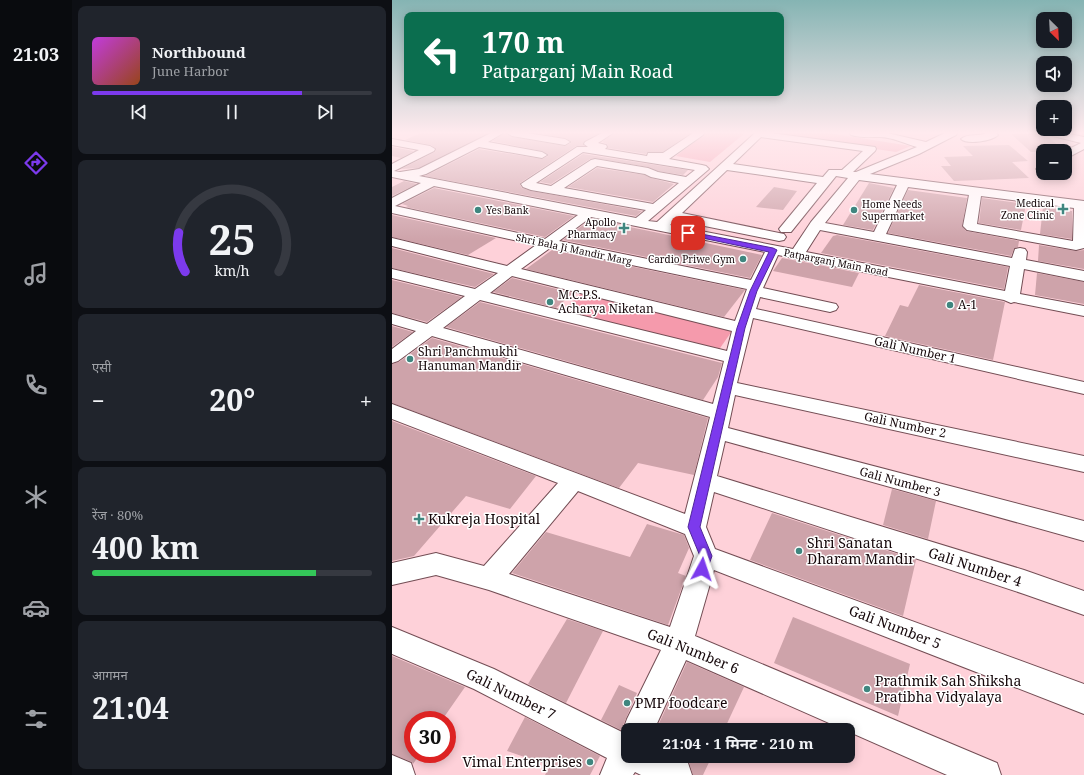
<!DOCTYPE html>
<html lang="hi">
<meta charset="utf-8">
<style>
:root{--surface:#171b24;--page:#20242c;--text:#f1f3f6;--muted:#9ea1a6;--line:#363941;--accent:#7c3aed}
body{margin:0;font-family:"Noto Serif","Noto Sans Devanagari",serif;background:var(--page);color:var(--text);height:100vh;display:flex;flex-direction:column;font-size:15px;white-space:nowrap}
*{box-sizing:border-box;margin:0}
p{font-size:13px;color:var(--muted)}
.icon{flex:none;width:22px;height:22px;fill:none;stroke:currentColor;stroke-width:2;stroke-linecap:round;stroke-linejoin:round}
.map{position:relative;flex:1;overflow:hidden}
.details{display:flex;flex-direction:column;gap:6px;padding:6px;background:#0d0f14;width:320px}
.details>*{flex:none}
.top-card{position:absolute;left:12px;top:12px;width:380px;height:84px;border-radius:8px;box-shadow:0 2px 10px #0003;background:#0b6e4f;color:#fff;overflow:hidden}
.needle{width:26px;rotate:156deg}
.fabs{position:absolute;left:644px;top:12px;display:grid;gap:8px}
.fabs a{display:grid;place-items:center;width:36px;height:36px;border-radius:8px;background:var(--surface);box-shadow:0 2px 10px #0003;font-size:20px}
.speed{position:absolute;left:12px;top:711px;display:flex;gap:8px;font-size:20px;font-weight:700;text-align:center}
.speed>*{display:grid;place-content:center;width:52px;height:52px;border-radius:50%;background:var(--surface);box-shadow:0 2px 10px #0003;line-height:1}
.speed .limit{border:6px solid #d22;background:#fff;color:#111}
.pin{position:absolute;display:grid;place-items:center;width:34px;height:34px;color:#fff;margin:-17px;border-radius:8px;box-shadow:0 2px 6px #0006}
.me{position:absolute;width:44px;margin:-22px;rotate:5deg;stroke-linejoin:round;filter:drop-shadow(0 0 3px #0008)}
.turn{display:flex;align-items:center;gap:14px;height:84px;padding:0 12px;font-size:18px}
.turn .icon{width:52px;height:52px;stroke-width:2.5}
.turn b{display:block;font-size:28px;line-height:34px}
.big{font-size:30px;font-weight:700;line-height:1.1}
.details .tile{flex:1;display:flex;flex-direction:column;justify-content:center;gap:6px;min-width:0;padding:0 14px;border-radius:8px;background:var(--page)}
.details .dial{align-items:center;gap:0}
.dial svg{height:104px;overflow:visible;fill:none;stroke:var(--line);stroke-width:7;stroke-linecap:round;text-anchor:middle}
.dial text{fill:var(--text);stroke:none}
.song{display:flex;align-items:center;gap:12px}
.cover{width:48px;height:48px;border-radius:6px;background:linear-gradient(135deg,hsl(290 70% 55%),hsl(20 70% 35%))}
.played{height:4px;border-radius:2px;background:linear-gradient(90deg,var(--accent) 75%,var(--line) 75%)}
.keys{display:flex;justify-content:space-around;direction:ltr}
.heat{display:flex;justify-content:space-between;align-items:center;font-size:22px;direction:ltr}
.charge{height:6px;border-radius:3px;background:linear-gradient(90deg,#34c759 80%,var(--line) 0)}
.trip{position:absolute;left:229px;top:723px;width:234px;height:40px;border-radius:8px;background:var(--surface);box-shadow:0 2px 10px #0003;font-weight:700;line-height:40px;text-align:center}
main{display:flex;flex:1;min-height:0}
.tabs{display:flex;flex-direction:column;width:72px;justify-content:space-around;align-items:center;background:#090b0e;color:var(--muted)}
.tabs .icon{width:28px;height:28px}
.tabs .on{color:var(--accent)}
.tabs b{font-size:18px;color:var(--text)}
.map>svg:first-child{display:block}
</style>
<main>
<nav class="tabs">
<b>21:03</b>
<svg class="icon on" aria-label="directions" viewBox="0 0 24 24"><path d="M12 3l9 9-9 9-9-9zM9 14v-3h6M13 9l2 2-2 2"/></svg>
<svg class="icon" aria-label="music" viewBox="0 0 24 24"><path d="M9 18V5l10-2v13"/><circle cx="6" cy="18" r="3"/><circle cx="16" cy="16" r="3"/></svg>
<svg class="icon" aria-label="phone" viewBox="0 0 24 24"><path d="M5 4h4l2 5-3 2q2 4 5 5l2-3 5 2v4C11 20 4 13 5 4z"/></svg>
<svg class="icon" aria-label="climate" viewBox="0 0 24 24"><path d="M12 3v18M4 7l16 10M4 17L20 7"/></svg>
<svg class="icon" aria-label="car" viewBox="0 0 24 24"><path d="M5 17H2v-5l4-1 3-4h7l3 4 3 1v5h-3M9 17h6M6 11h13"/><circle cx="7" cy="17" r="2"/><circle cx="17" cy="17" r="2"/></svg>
<svg class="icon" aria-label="filters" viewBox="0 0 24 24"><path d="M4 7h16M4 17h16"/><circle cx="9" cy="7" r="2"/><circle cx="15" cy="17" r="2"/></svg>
</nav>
<section class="details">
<div class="tile">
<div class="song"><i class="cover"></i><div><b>Northbound</b><p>June Harbor</p></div></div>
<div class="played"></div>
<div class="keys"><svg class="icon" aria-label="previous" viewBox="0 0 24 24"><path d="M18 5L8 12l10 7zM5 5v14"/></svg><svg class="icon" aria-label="pause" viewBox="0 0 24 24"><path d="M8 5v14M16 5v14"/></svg><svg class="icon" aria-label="next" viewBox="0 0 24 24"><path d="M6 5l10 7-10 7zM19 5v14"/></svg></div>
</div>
<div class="tile dial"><svg viewBox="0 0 100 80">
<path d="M14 69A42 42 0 1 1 86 69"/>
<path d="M14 69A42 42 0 0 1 9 39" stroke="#7c3aed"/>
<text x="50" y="56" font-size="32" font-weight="700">25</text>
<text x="50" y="72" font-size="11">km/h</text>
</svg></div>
<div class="tile"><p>एसी</p>
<div class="heat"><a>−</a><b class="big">20°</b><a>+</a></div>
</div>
<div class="tile"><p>रेंज · 80%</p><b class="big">400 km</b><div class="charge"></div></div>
<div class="tile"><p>आगमन</p><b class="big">21:04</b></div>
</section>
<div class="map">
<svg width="692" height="775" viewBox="0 0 692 775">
<rect width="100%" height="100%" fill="#fed1d9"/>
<g fill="#f59aac">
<polygon points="314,133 353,133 318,162 284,156"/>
<polygon points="374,133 436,133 519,146 504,152"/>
<polygon points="189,294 340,331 326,351 170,311"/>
</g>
<g fill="#cea3aa">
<polygon points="29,133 97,133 27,168 9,169 43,152 44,149 39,145 13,140"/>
<polygon points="112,133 114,133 120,137 173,146 179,143 174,138 142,133 208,133 192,141 192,146 184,146 128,183 128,185 130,188 139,191 250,211 244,216 33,176 87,149 150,159 156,156 150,151 100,141"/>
<polygon points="222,133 299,133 271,152 256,152 254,154 216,148 215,144 210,142"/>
<polygon points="651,133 672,150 639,152 619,134"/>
<polygon points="617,145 636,161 620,162 637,178 562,181 549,166 559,166 552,157 581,156 571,146"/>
<polygon points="0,147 22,151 9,158 0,156"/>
<polygon points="191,154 296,170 291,175 266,171 256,167 203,158 198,159 159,184 148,182"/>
<polygon points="205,168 253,175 259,178 282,184 261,202 176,187"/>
<polygon points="12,181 25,184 0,196 0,187"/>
<polygon points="477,183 502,188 481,230 451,225"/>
<polygon points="382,187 405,191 391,210 364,207"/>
<polygon points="42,188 182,216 153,237 14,207 16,206 10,204"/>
<polygon points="516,190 575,198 570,226 574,231 627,241 626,247 622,249 619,256 496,233"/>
<polygon points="590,198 634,204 629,230 587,223"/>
<polygon points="651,207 680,211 680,239 648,234"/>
<polygon points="0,215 104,238 76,255 0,237"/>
<polygon points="199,219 267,233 370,255 358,278 171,240"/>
<polygon points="445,235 616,267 612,289 429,253 441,236"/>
<polygon points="647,245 684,251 692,250 692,269 646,261"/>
<polygon points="0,248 102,274 83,287 0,268"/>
<polygon points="160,250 353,290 332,317 134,269"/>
<polygon points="390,258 422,264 467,273 460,287 381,271"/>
<polygon points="645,273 692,282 692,304 643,295"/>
<polygon points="120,278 181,293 164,308 101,292"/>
<polygon points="0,280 70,297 35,322 0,313"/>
<polygon points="527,285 613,302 601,360 493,336 508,305 516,307"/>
<polygon points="88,302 330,363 326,377 311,400 54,327"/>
<polygon points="0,326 21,332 0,347"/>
<polygon points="40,338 316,418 302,475 246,463 227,488 0,403 0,364 7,362"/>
<polygon points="0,421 144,476 118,509 74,496 22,556 0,561"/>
<polygon points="500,489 544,501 536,539 491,525"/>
<polygon points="380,513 524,560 511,616 358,560"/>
<polygon points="255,524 292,535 297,548 286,573 294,576 276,625 120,573 154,532 238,557"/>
<polygon points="401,617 518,664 506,716 382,663"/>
<polygon points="175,619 211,631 174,703 136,684"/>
<polygon points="0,656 73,687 50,720 21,720 21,754 28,754 21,764 20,762 0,754"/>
<polygon points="295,662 352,687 332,730 264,730"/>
<polygon points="227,685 245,693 229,730 209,720"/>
<polygon points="133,717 208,756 198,775 153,775 158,766 115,751"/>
<polygon points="284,756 320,756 311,775 301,775 297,762"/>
</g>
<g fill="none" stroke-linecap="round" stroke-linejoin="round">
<g stroke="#734d54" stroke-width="2">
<g id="minor">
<path d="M99 133H111L96 142 150 152 155 155 150 158 87 147 34 174 27 176 244 218 254 210 139 190 131 187 129 184 185 147H196L192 144 193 142 210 133H221L206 143 214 145 215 147 213 149 255 156 256 153H271L301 133H312L311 135 277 159 310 165 314 166 317 169 256 221 265 222 363 133H379L483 147 484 149 483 151 461 172H464L525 147C514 144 500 137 488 137 478 137 469 138 459 135L458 133H495L534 142 553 133H565L564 135 527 154 478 174 692 201V248L684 250 575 230 571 226 577 195 516 187 494 234 620 258 623 249 628 248 633 249 635 252 634 260 692 271V281L632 269 628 294 692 306V316L622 302 619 303 612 300 386 255 371 288 444 304 446 307 444 310 438 312 368 297 364 309 692 382V394L361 318 345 383 692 456V472L343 395 336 428 692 521V541L333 441 325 476 632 570 692 591V615L632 594 322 492 314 527 323 549 692 684V714L322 570 303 636 605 763 609 775H555L294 660 262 730H236V756H280L296 763 300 775H249L243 772 241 775H208L215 758 82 689 0 654V627L102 669 232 733 231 730 235 719 269 650 97 590 44 575 0 585V563L44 553 92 566 166 483 0 419V404L293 514 318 417 40 336 6 361 0 363V349L24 331 0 324V314L35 324 73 296 0 278V269L83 289 106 273 0 246V238L115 266 144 245 0 213V198L29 183 0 177V164L27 150 0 145V139L38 146 43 149 42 151 2 171 8 172 27 169ZM369 137 471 151 450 170H437L431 177 341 164ZM191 152 303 170 294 177 266 172 256 168 203 159 199 160 159 186 144 183ZM205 166 253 174 259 177 287 183 261 204 172 188ZM335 170 425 183 387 229 389 232H399L444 176 456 178 419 222 401 249 278 225 283 220 387 241 392 240 394 237 392 234 290 213ZM467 180 505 185 482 232 433 223ZM42 186 186 215 153 239 3 206ZM589 196 682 208 681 241 585 224ZM199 217 373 252 359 280 167 241ZM428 230 618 266 613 291 414 252ZM158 248 355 289 343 321 129 269ZM120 276 340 331 335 351 98 293ZM88 300 332 361 321 404 51 328ZM186 491 293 534 302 556 278 627 117 574Z"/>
<polygon points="115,133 135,133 173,139 178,142 173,145 120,136"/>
<path d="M594 133H604L606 135C600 141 575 145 569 139 575 133 588 137 594 133Z"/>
<polygon points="656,133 672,133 692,137 692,149 673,159 673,151 689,143 657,135"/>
<polygon points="651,165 651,172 646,171 644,169 647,166"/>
<polygon points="0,755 19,763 23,775 0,775"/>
</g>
</g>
<use href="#minor" fill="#fff" fill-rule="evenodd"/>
</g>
<linearGradient id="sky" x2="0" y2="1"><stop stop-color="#85b4b3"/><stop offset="0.55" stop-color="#ffeaee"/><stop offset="1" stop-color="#ffeaee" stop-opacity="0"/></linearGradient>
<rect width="692" height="241" fill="url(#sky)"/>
<polygon fill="#7c3aed" stroke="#51269a" points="294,231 381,248 385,250 365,291 353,328 308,527 320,556 314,573 310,575 305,573 304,569 308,556 296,527 345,328 358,291 377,252 296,235 294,234"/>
<g fill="#3f867f" stroke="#fff" stroke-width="1.5">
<path d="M669 203h4v4h4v4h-4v4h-4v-4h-4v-4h4z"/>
<circle cx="86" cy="210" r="4"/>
<circle cx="462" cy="210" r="4"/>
<path d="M230 222h4v4h4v4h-4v4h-4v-4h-4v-4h4z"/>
<circle cx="351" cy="259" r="4"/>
<circle cx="158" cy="302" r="4"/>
<circle cx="558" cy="305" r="4"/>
<circle cx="18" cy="359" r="4"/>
<path d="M25 513h4v4h4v4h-4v4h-4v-4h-4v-4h4z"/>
<circle cx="407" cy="551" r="4"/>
<circle cx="475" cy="689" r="4"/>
<circle cx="235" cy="703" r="4"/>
<circle cx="198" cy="762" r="4"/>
</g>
<g text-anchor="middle" stroke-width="3" stroke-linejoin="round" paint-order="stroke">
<g font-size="10" fill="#15070a" stroke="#fff" text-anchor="end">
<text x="662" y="207">Medical<tspan x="662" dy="12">Zone Clinic</tspan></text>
<text x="470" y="208" text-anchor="start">Home Needs<tspan x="470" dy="12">Supermarket</tspan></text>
<text x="94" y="214" text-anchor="start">Yes Bank</text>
<text x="224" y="226">Apollo<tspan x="224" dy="12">Pharmacy</tspan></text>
<text x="343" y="263">Cardio Priwe Gym</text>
</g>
<g font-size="10" fill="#15070a" stroke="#fff">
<text transform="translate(182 249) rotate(12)" y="4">Shri Bala Ji Mandir Marg</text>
<text transform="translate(444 262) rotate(11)" y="4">Patparganj Main Road</text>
</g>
<g font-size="12" fill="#15070a" stroke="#fff" text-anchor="start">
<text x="166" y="299">M.C.P.S.<tspan x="166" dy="14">Acharya Niketan</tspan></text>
<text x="566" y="309">A-1</text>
<text x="26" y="356">Shri Panchmukhi<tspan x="26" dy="14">Hanuman Mandir</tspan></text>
</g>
<g font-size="12" fill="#15070a" stroke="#fff">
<text transform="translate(523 350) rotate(13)" y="4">Gali Number 1</text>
<text transform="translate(513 425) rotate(12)" y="4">Gali Number 2</text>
<text transform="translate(508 482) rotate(15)" y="4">Gali Number 3</text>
</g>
<g font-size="14" fill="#15070a" stroke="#fff" text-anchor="start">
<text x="36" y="524">Kukreja Hospital</text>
<text x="415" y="548">Shri Sanatan<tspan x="415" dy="16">Dharam Mandir</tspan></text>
<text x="483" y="686">Prathmik Sah Shiksha<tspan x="483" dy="16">Pratibha Vidyalaya</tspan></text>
<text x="243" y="708">PMP foodcare</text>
<text x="190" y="767" text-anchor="end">Vimal Enterprises</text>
</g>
<g font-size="14" fill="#15070a" stroke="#fff">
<text transform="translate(583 567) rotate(18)" y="5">Gali Number 4</text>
<text transform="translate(503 627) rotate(21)" y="5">Gali Number 5</text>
<text transform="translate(301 651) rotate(22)" y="5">Gali Number 6</text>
<text transform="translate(119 694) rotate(26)" y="5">Gali Number 7</text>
</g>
</g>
</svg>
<div class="fabs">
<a><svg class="needle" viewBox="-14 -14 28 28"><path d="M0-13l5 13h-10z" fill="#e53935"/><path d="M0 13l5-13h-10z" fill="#9ea1a6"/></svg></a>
<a><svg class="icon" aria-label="sound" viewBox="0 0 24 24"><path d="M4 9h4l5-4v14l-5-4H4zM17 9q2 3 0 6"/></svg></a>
<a>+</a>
<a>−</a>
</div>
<div class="speed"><div class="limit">30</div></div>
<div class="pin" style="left:296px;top:233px;background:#d93025"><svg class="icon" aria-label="arrive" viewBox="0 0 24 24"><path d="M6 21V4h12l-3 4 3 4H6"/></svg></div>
<svg class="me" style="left:310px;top:569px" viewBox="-20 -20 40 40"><path d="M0-17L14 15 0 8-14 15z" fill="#7c3aed" stroke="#fff" stroke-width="4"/></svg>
<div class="trip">21:04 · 1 मिनट · 210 m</div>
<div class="top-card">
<div class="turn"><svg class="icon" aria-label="left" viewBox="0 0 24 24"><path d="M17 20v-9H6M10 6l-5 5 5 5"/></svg><div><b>170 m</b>Patparganj Main Road</div></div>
</div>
</div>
</main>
